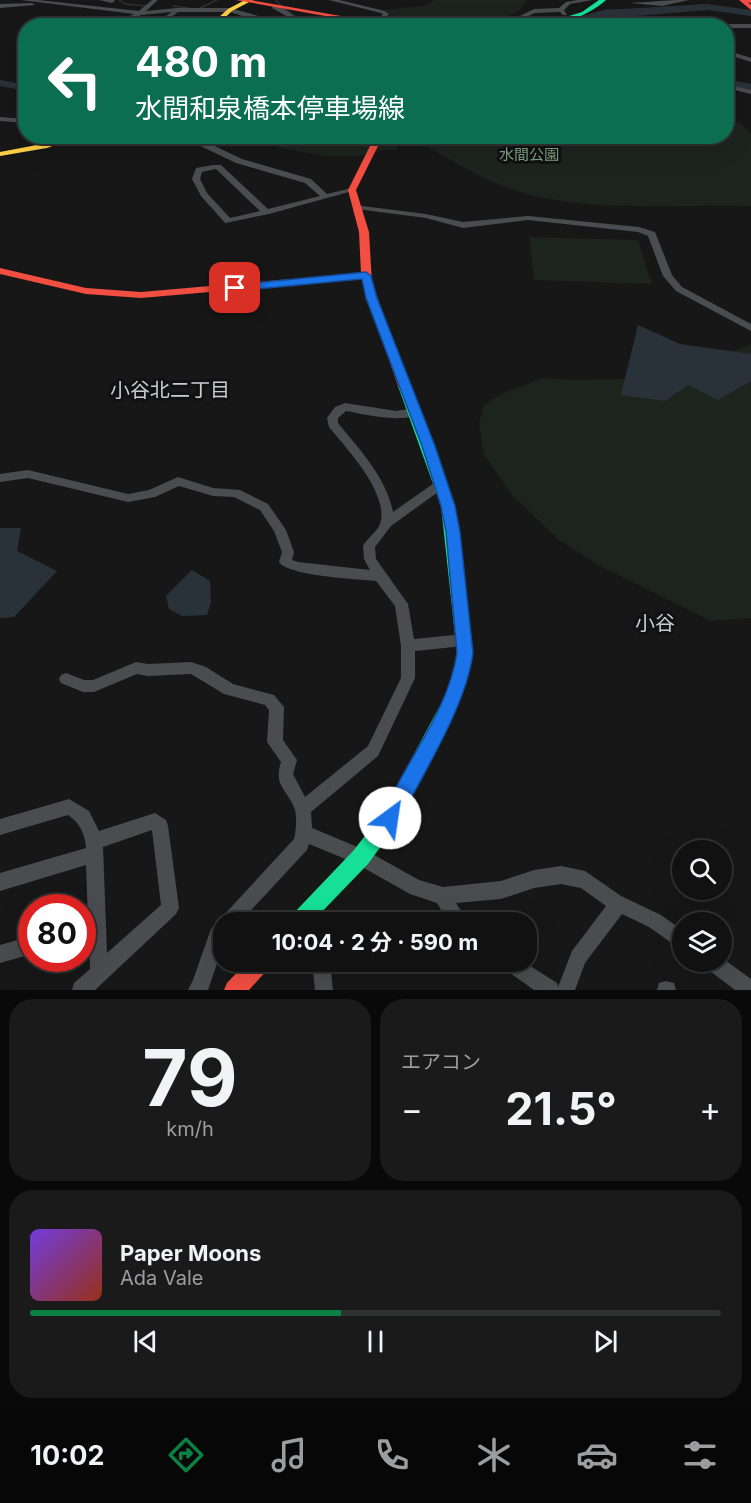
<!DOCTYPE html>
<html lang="ja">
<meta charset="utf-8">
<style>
:root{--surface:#111;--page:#1a1a1a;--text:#f1f3f6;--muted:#9c9d9f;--line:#303131;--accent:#0b8043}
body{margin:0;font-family:Inter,"Noto Sans JP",sans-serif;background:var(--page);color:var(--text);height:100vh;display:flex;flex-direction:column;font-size:22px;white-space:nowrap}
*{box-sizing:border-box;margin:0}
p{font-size:20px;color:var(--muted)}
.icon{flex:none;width:33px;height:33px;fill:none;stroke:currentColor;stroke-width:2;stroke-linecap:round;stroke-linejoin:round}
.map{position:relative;height:990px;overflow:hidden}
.side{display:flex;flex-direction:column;gap:9px;padding:9px;background:#090909;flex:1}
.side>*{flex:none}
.guide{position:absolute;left:18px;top:18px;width:716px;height:126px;border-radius:24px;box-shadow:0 6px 24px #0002,0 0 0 2px var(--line);background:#0b6e4f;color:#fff;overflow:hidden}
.tools{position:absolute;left:672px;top:840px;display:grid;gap:12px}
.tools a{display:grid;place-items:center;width:60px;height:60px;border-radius:50%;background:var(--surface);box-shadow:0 6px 24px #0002,0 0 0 2px var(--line);font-size:30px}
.speed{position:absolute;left:18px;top:894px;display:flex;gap:12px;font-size:30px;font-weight:700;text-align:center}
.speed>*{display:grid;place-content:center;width:78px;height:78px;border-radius:50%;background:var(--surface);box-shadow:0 6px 24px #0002,0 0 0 2px var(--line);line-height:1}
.speed .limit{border:9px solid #d22;background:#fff;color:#111}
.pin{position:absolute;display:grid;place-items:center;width:51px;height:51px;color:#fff;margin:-26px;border-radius:12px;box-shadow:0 3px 9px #0006}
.me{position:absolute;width:66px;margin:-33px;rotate:31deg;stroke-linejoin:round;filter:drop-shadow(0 0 4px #0008)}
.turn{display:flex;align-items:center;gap:21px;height:126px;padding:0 18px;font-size:27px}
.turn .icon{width:78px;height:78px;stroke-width:2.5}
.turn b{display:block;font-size:42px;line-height:51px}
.big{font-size:45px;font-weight:700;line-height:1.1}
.side .card{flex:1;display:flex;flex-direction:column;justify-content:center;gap:9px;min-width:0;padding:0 21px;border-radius:24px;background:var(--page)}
.side .dial{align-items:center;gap:0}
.dial b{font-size:78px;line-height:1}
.song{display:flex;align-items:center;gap:18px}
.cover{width:72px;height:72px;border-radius:9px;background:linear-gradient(135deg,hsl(260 70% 55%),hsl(10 70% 35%))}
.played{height:6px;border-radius:3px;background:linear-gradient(90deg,var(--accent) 45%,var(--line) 45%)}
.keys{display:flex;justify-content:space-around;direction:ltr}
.heat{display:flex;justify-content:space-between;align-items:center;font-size:33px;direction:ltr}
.side .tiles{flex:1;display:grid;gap:9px;grid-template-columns:1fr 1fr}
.card:last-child{grid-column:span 2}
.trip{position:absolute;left:213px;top:912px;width:324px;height:60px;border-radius:24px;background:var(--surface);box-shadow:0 6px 24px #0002,0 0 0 2px var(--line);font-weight:700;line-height:60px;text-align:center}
.tab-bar{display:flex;height:96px;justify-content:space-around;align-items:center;background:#070707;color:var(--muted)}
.tab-bar .icon{width:42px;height:42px}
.tab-bar .selected{color:var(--accent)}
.tab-bar b{font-size:27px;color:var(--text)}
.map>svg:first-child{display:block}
</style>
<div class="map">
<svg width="751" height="990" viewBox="0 0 751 990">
<rect width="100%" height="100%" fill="#171717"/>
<g fill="#1d241e">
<path d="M435 0H527C515 30 430 25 403 25L405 23 390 18 389 13 384 10 424 6Z"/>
<path d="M726 122 740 123 751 134V206C680 204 584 213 518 191 485 181 456 163 427 147L430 144V136H594L602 142 651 144 664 137 726 136Z"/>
<polygon points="267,137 394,137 397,150 382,150 361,156 325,156 280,148"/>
<polygon points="529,237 638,240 652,284 534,280"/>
<polygon points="751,345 751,618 711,621 600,566 559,540 512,495 484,454 479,424 483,406 501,394 542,378 572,380 631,379 702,361"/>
</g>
<g fill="#2a3239">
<polygon points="638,325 680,344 751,354 751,381 718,400 688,385 665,401 621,395"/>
<polygon points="0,528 21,528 17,551 57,571 14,617 0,618"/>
<polygon points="192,570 210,581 211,602 207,615 182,616 169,609 166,596"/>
</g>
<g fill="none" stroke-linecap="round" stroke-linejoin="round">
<g stroke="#2a3239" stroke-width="1.5">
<polyline points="119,0 125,4 146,6"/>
<polyline points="276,0 281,6"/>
<polyline points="173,6 189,8"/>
<polyline points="198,9 217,0"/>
<polyline points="284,9 297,17 302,25"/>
<polyline points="581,17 607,10 656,10 701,5 716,7"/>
</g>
<g fill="#2a3239" fill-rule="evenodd">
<polygon points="707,4 751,10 751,16 707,10 637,16 607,16 597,18 584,26 573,26 591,14 607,10"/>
<polygon points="726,72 736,81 751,84 751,90 728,85"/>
<polygon points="0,80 26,85 26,91 0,86"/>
</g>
<g fill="#4b4c50" fill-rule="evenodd">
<polygon points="21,0 38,0 139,11 152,0 158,0 146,11 177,8 230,8 294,26 281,26 262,22 230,12 178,12 158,26 154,24 172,12 141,15 119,26 111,26 134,14"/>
<polygon points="99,0 114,0 115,1 112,3"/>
<polygon points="329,0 339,0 385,11 389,14 385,18 387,24 381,24 379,18 383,14 381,13"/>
<polygon points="578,0 592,0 570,4 564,10 567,15 563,15 560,12 535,13 521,19 533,26 526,26 514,19 534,9 559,8 566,2"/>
<polygon points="676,0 689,0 662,6 630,3"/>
<polygon points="0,4 32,3 35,5 0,8"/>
<path d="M273 5C283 7 295 15 302 26H296L292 19 272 8Z"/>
<polygon points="644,18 683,24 685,26 669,26 642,21"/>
<polygon points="726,24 751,24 751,28 726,28 726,26 724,26"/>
<polygon points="726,34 736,36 726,38"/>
<polygon points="726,50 751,58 751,62 726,54"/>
<polygon points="21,59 26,59 26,63 19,62"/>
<polygon points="726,84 751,90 751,94 726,88"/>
<polygon points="0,117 26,119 26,123 0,121"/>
<path d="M192 138H198L242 159 311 179 327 194 352 188 356 190 269 214 225 223 201 196 192 179 196 168 213 165H221L268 209 320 196 305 183 236 163 192 142ZM216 169 260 211 230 218 207 193 200 179 202 172Z"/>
<polygon points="354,205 426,214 463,222 528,216 639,227 655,232 672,275 682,287 751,324 751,331 676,291 663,276 648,236 638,232 528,220 463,228 426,218 357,209 354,209"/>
<path d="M345 403 396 411 415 408 420 412C406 425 364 414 346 411L338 418V423C360 450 386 477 393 512L437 481H445L447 484 445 487 391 526 375 547 376 559 408 604 414 639 464 634 469 636 471 640 469 644 464 646 415 651V678L378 756 311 812 312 828 367 851 419 880 443 887 501 881 534 870 561 866 585 871 621 896 661 915 682 930V949L676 946 649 927 622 914 585 963 575 990H534L503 968 500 962H524L557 983 558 987 572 951 606 906 581 888 561 884 534 888 501 899 456 903 468 922H448L437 903 410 894 355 863 309 844 307 850 240 922H224V943L208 990H188L193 980 211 929 294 839C296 831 297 818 295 810 288 789 273 787 281 762L267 742 269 710 265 705 224 694 191 674 148 676 137 674 94 692H83L61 683 59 679 61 675 66 673 84 680H93L136 662 148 664 191 662 206 667 233 684 274 695 284 707 283 740 297 760 293 774 305 797 368 746 401 678V646L395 606 376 581C357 579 288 576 279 562L282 552 274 531 260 510 234 497 213 496 179 486 155 497 128 502 28 478 0 482V474L28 470 128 494 149 490 178 477 213 488 240 490 268 504 286 530 294 552 292 560 298 562 370 570 364 559 363 546C367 538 377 532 380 524 390 494 346 448 329 427L327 418 335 407Z"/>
<path d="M69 799 89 811 99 831 155 813 166 820 168 826 179 908 176 914 95 990H72L74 983 90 969 89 937 82 939V921L88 919 86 865 0 891V873L86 848C85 834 80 823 68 815L0 835V819ZM152 830 161 905 107 953 103 847Z"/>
<polygon points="32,936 32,954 0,963 0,945"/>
<polygon points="722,958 751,979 751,990 735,990 706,968 703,962 722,962"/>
<polygon points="312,962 330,962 333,990 315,990"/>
<polygon points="666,981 674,983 676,990 657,990 659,983"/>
</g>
<g fill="#16e098" fill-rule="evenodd">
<path d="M599 0H606C588 16 561 26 537 26L582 12Z"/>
<polygon points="404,382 410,386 455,506 473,653 466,685 457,705 397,824 368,864 312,922 289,922 292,915 354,850 383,812 443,700 450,685 457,653 441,506 398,386"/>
</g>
<g fill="#ffcf43" fill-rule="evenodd">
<polygon points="245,0 253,0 232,11 216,26 209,26 228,9"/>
<polygon points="64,136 78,136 47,148 0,156 0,152 42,144"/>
</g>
<g fill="#f24e42" fill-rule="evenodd">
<polygon points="236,0 250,0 398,26 381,26"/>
<polygon points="739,0 751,0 751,3 748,2 751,5 751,10"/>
<polygon points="375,136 383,136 356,190 369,232 372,283 410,386 408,389 404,390 398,386 362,279 141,298 86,294 0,274 0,268 86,288 141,292 361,273 359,232 348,190"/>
<polygon points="247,962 271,962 268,969 249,990 224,990 227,983"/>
</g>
</g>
<path fill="#1a73e8" stroke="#114b97" stroke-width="1.5" d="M366 272 371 276 377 298 435 446 455 506 460 532 473 653C466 707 422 775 397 825L390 827 384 825 381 818C404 763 448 713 457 653L446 532 441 506 422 446 366 298 362 279 235 291 230 288 235 285Z"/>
<g text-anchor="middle" stroke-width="6" stroke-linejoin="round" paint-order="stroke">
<g font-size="15" fill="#7fa381" stroke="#111113">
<text x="529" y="160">水間公園</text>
</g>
<g font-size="20" fill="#c9ccd4" stroke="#111113">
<text x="170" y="397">小谷北二丁目</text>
<text x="655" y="630">小谷</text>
</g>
</g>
</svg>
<div class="tools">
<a><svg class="icon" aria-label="search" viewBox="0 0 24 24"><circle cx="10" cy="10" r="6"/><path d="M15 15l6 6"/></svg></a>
<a><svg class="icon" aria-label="layers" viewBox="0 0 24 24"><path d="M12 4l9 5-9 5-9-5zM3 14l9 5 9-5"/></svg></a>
</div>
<div class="speed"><div class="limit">80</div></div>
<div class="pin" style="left:235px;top:288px;background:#d93025"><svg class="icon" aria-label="arrive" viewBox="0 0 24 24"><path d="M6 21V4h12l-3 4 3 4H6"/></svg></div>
<svg class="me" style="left:390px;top:818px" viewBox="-20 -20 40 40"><circle r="19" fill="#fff"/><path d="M0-13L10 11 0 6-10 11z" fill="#1a73e8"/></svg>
<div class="trip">10:04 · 2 分 · 590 m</div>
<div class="guide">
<div class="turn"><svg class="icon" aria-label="left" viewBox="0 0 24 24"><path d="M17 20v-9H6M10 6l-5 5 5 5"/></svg><div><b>480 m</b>水間和泉橋本停車場線</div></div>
</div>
</div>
<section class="side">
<div class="tiles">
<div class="card dial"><b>79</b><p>km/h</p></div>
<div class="card"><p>エアコン</p>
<div class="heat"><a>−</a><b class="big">21.5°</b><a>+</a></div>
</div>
<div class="card">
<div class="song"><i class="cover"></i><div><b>Paper Moons</b><p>Ada Vale</p></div></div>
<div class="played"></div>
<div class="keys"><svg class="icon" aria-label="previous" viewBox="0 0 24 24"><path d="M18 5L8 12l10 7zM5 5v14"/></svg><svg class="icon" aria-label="pause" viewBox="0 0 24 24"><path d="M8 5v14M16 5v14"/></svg><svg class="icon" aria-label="next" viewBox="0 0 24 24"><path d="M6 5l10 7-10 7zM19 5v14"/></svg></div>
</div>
</div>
</section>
<nav class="tab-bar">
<b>10:02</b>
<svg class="icon selected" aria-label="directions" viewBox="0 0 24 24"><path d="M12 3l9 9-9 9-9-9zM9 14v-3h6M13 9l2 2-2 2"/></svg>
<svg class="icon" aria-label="music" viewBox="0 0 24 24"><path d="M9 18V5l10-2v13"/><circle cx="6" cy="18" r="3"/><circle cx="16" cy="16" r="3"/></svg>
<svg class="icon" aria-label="phone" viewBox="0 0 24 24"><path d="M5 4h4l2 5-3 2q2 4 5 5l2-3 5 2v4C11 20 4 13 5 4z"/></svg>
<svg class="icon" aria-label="climate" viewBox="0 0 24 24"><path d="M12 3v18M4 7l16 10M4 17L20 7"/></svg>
<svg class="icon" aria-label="car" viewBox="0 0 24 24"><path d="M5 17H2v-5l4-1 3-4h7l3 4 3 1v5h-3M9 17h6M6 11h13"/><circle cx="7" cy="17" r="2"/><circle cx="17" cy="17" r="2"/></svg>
<svg class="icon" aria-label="filters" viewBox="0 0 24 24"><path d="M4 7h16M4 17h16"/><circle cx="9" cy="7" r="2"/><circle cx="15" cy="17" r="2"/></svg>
</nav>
